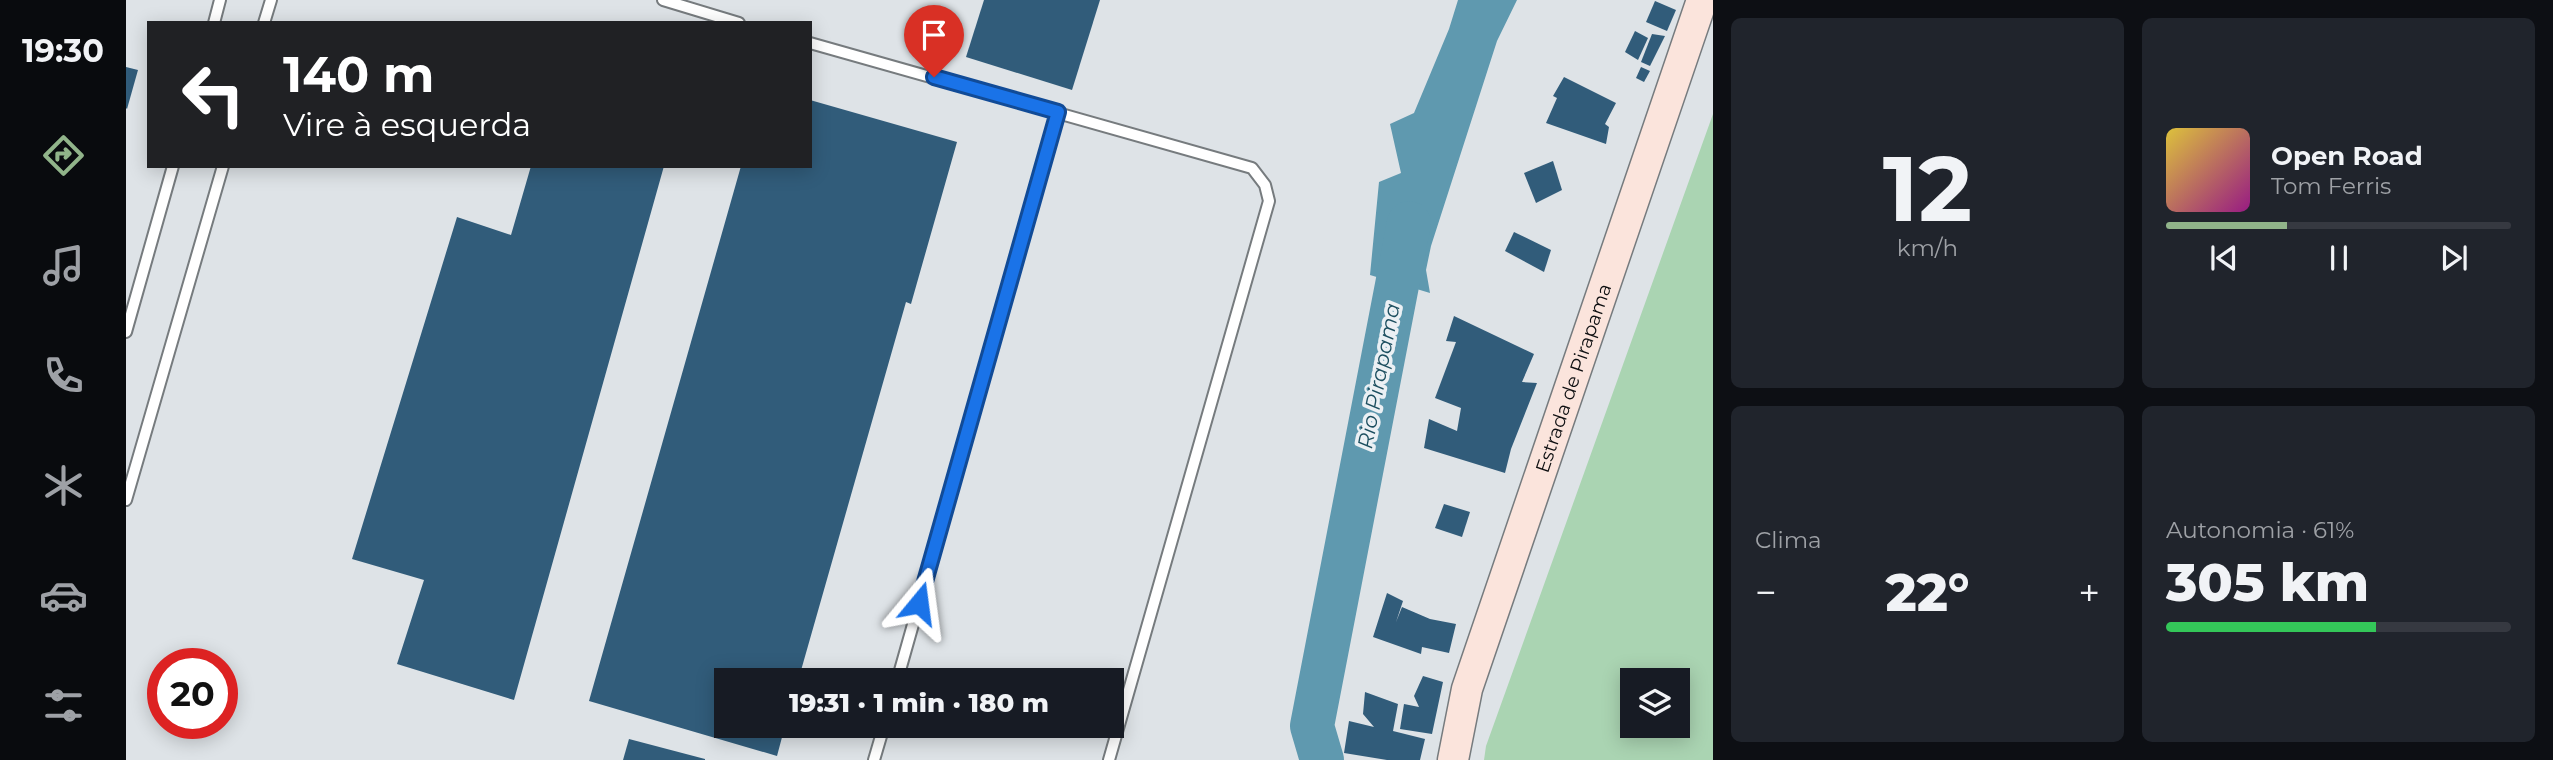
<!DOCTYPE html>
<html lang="pt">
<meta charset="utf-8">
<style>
:root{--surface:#171b24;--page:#20242c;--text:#f1f3f6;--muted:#9ea1a6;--line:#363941;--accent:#91b48a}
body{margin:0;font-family:Montserrat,sans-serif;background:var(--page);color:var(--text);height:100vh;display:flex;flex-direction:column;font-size:26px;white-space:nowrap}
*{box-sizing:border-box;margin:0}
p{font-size:23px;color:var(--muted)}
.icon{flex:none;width:38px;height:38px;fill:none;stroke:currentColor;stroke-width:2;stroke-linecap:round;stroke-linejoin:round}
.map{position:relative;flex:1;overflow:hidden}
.side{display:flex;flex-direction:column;gap:18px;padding:18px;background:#0d0f14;width:840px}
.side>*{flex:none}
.top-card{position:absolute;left:21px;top:21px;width:665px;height:147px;border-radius:0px;box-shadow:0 4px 18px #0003;background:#202124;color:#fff;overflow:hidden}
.fabs{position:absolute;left:1494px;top:668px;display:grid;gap:14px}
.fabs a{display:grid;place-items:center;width:70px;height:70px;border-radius:0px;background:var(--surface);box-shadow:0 4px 18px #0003;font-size:35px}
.speed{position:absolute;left:21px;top:648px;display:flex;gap:14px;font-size:35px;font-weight:700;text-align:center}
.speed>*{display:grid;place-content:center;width:91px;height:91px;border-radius:50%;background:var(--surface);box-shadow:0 4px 18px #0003;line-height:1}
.speed .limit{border:10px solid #d22;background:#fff;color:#111}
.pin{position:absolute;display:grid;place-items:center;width:60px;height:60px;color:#fff;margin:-72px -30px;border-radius:50% 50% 50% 0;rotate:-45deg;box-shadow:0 0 7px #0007}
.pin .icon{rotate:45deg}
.me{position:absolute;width:77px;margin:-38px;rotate:16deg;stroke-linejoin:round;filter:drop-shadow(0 0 5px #0008)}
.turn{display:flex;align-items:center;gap:24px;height:147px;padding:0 21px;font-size:32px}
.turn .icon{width:91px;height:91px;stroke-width:2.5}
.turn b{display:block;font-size:49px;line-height:60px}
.big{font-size:52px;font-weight:800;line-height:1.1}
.side .tile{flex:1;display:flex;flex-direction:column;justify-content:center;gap:10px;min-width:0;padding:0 24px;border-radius:10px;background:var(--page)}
.side .dial{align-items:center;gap:0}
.dial b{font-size:91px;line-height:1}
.song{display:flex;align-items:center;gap:21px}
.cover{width:84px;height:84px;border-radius:10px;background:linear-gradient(135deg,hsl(50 70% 55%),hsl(310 70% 35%))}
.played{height:7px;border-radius:4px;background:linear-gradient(90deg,var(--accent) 35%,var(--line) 35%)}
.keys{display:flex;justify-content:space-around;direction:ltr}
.heat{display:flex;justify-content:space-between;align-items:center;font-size:38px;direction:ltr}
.charge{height:10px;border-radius:5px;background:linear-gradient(90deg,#34c759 61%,var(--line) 0)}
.side .tiles{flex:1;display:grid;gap:18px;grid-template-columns:repeat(2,1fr)}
.trip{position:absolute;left:588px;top:668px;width:410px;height:70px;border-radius:0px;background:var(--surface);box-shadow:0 4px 18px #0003;font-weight:800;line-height:70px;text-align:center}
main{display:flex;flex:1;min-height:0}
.tabs{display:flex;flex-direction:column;width:126px;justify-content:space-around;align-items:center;background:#090b0e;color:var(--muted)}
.tabs .icon{width:49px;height:49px}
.tabs .selected{color:var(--accent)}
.tabs b{font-size:32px;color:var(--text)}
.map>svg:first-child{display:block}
</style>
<main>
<nav class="tabs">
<b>19:30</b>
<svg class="icon selected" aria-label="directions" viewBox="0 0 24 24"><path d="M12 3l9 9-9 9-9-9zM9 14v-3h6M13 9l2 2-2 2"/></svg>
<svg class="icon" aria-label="music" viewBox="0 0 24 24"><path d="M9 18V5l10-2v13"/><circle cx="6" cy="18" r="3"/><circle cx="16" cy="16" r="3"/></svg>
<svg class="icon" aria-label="phone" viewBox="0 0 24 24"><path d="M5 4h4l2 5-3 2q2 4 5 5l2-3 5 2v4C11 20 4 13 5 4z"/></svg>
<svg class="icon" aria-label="climate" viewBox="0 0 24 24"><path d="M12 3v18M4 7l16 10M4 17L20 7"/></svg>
<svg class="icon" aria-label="car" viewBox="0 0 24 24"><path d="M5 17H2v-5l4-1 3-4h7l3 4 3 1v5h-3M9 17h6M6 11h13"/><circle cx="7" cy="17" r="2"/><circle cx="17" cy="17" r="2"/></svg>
<svg class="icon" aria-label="filters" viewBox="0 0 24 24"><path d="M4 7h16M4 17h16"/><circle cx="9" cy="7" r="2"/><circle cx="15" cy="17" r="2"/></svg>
</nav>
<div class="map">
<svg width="1587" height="760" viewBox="0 0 1587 760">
<rect width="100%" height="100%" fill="#dee3e7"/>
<path fill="#aad4b2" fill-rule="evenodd" d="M1587 114V760H1358L1360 746ZM1507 681H1552V726H1507Z"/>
<polygon fill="#5f99af" points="1332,0 1391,0 1371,41 1305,246 1300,270 1304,293 1244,275 1253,182 1275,173 1264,124 1288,113 1323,29"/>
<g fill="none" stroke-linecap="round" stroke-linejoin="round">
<polyline stroke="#5f99af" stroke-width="44" points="1196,760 1186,726 1283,223"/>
</g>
<g fill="#315c7a">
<polygon points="858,0 974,0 946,90 840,57"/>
<polygon points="1529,1 1550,10 1541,31 1520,22"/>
<polygon points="1509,31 1522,38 1512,60 1499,52"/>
<polygon points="1526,34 1539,36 1524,66 1515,62"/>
<polygon points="0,67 12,70 1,109 0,108"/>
<polygon points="1515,67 1524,71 1518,82 1510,78"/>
<polygon points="1438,77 1490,103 1479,124 1483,127 1480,144 1420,123 1431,98 1427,96"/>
<polygon points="684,100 831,142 785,304 780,302 672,681 600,681 600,726 659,726 651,756 463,701 615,166 684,166"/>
<polygon points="1427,161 1436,190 1410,203 1398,173"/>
<polygon points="405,166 538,166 388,700 271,664 298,580 226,559 331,217 385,235"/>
<polygon points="1388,232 1425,250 1418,272 1379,251"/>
<polygon points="1328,316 1408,354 1396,382 1411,383 1385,449 1379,473 1298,448 1303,419 1331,431 1335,408 1309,398 1330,342 1320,341"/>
<polygon points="1318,504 1344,512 1336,537 1309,528"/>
<polygon points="1261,593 1277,601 1270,622 1276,607 1304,619 1330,624 1323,653 1296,647 1295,654 1247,637"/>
<polygon points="1297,676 1317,682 1306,734 1274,729 1278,704 1293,707 1288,696"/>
<polygon points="1239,692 1272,704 1267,731 1299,739 1294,760 1261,760 1218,753 1223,721 1248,727 1237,714"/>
<polygon points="503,739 579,759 579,760 497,760"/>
</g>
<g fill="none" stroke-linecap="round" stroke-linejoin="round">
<g stroke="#767b7e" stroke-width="14">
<g id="lane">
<polyline points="537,0 613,23"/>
<polyline points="88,23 94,0"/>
<polyline points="138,23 145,0"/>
<polyline points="684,43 1126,168 1139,185 1143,201 983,760"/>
<polyline points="0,332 47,166"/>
<polyline points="0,500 97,166"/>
<polyline points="771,681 932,112"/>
<polyline points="748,760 758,726"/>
</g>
</g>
<g stroke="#767b7e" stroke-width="33">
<g id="secondary">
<path id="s1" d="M1327 760 1341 689 1576 0"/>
</g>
</g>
<use href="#lane" stroke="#fff" stroke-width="10"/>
<use href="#secondary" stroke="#fbe4dc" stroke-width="30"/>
</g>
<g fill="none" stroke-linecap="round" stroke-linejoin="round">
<g stroke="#114b97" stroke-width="18">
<polyline id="route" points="793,603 932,112 808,77"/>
</g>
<use href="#route" stroke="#1a73e8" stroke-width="12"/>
</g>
<g text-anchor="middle" stroke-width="7" stroke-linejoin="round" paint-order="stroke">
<g font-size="19" fill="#0d0e10" stroke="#ebf0f4">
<text dy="7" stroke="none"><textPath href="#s1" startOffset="401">Estrada de Pirapama</textPath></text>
</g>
<g font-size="21" font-style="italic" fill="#1c4e5f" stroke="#ebf0f4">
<text transform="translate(1253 376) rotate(-79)" y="7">Rio Pirapama</text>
</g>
</g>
</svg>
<div class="fabs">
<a><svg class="icon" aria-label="layers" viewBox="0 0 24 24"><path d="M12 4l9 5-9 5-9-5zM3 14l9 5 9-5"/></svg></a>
</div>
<div class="speed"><div class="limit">20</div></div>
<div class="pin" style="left:808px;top:77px;background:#d93025"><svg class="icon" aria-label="arrive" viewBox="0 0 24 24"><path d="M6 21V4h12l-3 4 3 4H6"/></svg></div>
<svg class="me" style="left:793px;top:603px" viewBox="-20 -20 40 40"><path d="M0-17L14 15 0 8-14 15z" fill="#1a73e8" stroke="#fff" stroke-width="4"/></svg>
<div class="trip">19:31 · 1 min · 180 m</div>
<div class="top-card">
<div class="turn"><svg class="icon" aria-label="left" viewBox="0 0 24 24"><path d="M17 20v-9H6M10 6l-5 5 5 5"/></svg><div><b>140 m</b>Vire à esquerda</div></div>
</div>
</div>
<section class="side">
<div class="tiles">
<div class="tile dial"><b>12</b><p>km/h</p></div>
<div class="tile">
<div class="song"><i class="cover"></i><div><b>Open Road</b><p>Tom Ferris</p></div></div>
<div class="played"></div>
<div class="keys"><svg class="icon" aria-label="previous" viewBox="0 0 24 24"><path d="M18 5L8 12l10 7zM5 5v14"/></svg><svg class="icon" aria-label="pause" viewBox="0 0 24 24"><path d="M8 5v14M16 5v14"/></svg><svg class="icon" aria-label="next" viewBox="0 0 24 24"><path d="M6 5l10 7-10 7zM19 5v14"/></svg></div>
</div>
<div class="tile"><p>Clima</p>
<div class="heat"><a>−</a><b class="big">22°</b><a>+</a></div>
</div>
<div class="tile"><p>Autonomia · 61%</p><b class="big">305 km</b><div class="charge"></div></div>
</div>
</section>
</main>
